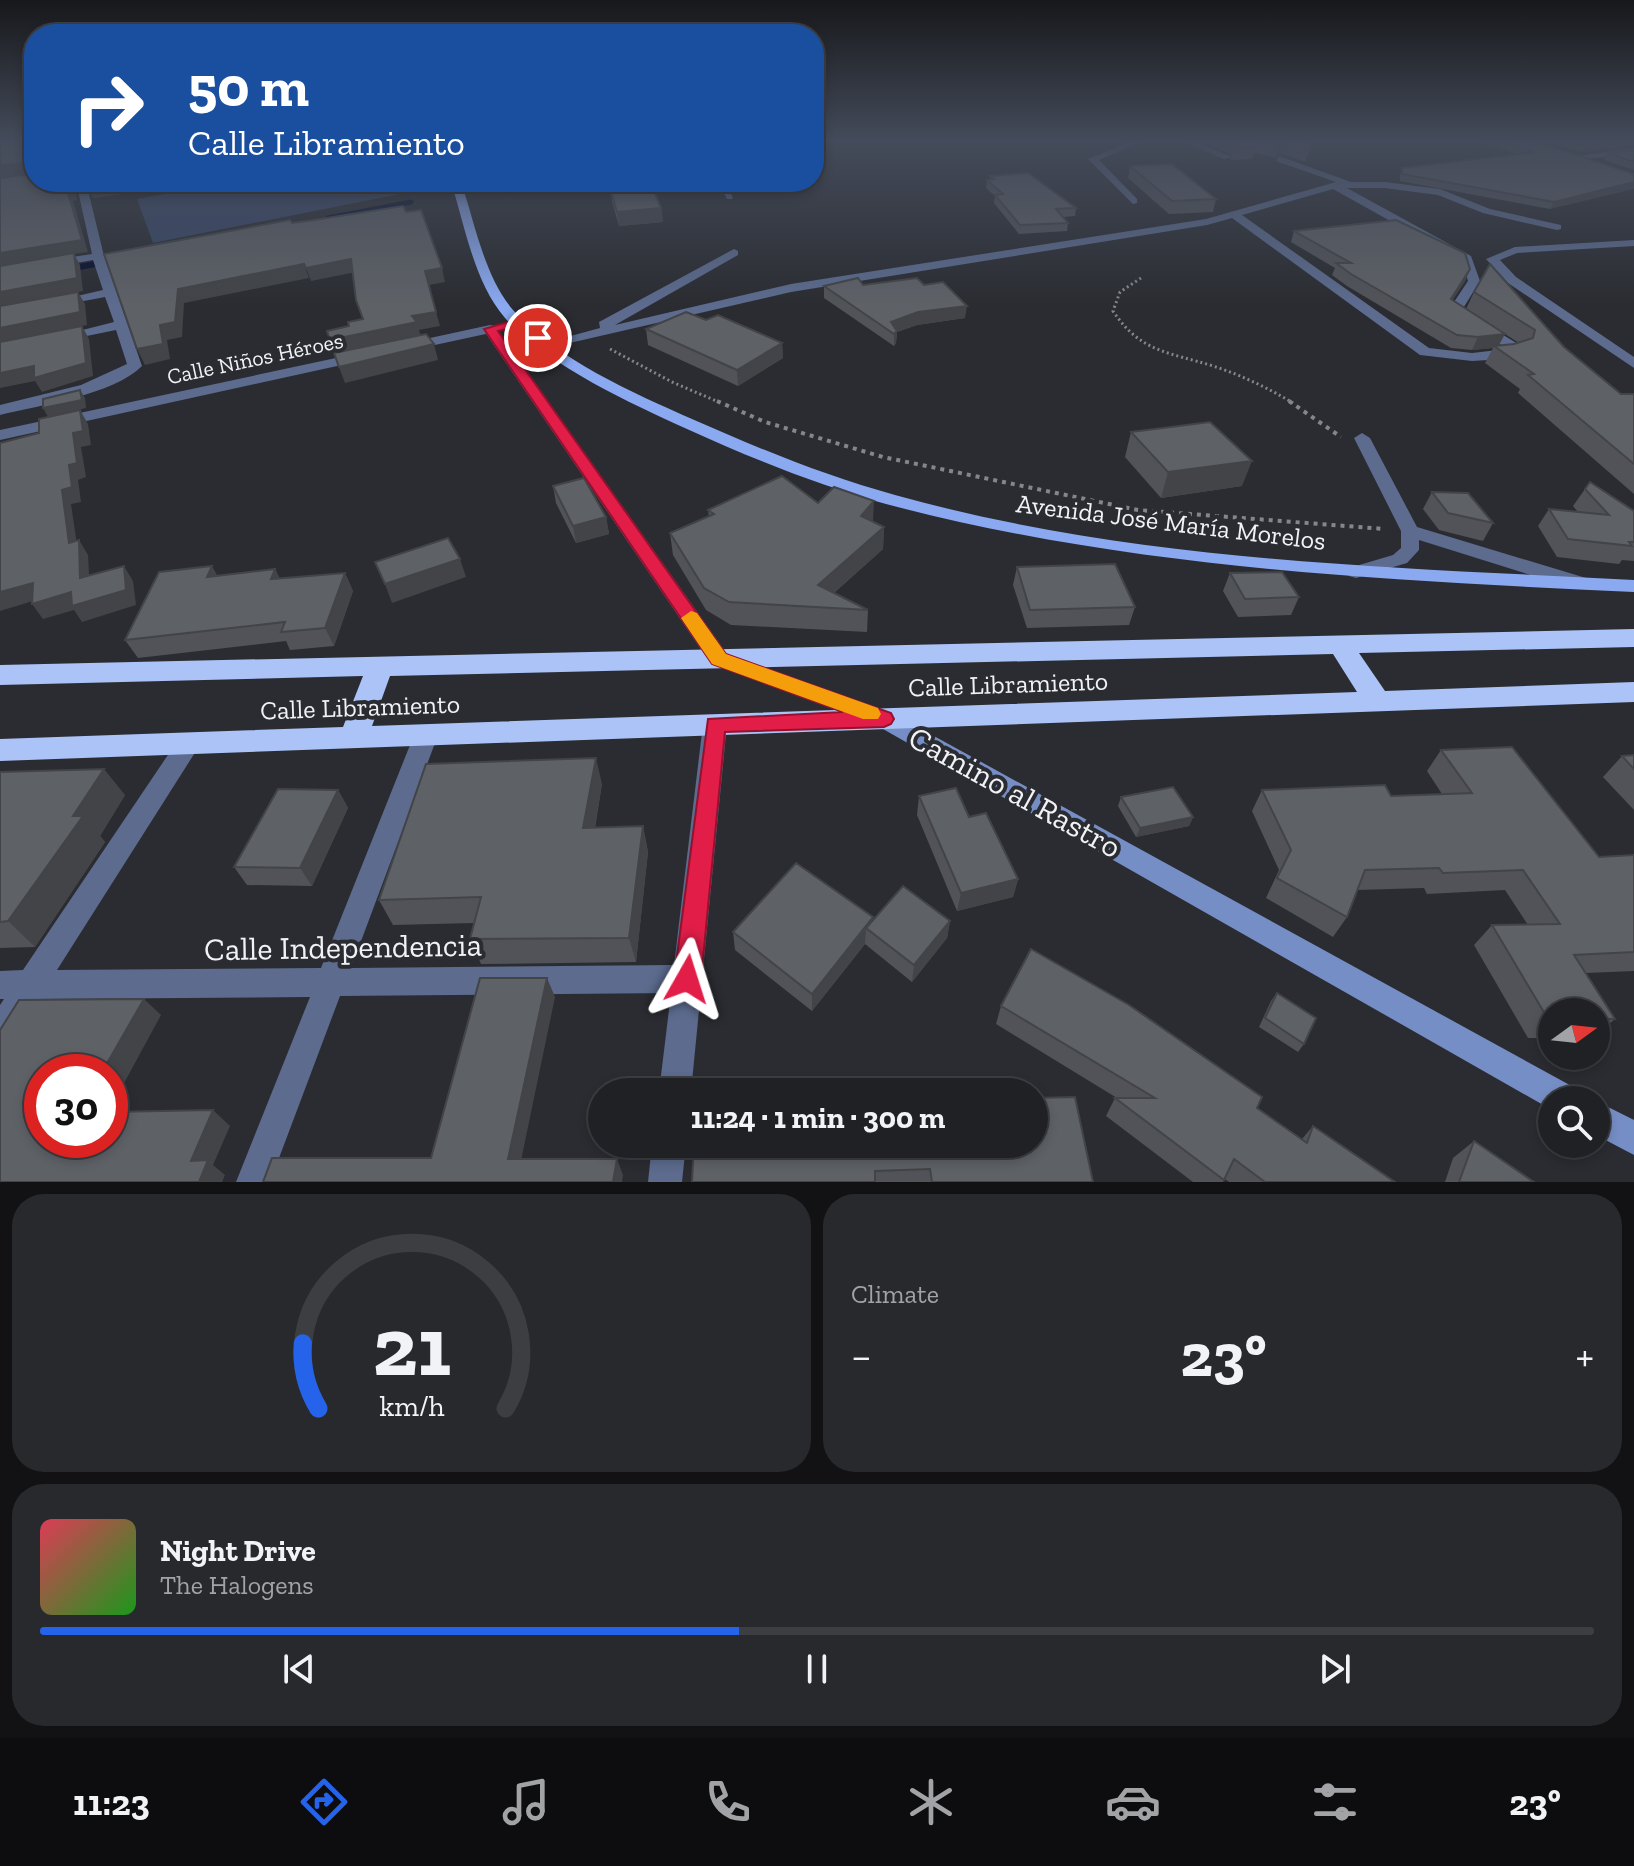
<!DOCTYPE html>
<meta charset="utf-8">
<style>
:root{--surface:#202125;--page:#28292d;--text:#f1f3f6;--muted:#a2a3a7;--line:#3d3e42;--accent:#2563eb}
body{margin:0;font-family:"Zilla Slab",serif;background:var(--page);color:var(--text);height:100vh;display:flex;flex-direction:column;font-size:30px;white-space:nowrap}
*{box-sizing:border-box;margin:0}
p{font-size:26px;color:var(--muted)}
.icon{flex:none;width:44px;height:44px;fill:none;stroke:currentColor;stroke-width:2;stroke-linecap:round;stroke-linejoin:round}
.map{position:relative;height:1182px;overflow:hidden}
.details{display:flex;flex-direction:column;gap:12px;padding:12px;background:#121214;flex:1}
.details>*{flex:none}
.guide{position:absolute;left:24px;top:24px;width:800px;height:168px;border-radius:32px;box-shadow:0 4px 12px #0003,0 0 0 2px var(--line);background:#1a4fa0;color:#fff;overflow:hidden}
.needle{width:52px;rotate:75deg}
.controls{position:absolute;left:1538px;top:998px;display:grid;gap:16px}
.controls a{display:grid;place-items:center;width:72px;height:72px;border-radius:50%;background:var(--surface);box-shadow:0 4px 12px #0003,0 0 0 2px var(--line);font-size:40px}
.speed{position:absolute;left:24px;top:1054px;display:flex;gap:16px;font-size:40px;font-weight:700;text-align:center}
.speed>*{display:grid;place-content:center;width:104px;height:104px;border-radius:50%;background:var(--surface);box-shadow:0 4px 12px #0003,0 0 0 2px var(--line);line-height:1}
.speed .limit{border:12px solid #d22;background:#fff;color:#111}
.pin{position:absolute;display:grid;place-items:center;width:68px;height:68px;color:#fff;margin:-34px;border:4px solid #fff;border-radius:50%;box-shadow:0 2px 8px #0007}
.me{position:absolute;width:88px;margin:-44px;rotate:6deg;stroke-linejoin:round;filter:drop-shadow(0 0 6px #0008)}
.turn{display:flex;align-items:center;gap:28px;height:168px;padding:0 32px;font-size:36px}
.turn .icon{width:104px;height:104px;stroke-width:2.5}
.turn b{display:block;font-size:56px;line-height:68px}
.big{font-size:60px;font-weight:800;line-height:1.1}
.details .tile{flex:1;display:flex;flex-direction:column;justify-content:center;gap:12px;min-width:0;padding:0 28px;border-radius:32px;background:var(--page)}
.details .dial{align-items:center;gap:0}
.dial svg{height:208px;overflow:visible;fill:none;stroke:var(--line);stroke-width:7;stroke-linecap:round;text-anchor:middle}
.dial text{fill:var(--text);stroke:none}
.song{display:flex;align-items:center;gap:24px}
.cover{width:96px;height:96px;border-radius:12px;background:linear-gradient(135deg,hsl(350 70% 55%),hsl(120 70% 35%))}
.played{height:8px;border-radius:4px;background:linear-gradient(90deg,var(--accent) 45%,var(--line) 45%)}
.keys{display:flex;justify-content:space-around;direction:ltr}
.heat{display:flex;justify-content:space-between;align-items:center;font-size:44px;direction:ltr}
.details .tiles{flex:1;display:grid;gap:12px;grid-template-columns:1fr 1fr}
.tile:last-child{grid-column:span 2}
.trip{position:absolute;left:588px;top:1078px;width:460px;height:80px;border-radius:40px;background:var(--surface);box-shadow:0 4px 12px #0003,0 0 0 2px var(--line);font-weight:800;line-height:80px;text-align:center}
.dock{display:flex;height:128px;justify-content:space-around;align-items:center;background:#0d0d0f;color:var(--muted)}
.dock .icon{width:56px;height:56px}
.dock .active{color:var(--accent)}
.dock b{font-size:36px;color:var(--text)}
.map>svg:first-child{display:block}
</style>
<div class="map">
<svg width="1634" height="1182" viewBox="0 0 1634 1182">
<rect width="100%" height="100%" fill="#2a2c31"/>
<polygon fill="#384667" points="230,182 403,182 410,192 153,243 137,199"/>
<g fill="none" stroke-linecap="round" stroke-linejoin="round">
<polyline stroke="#050f31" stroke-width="5" points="328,218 411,202"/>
<polyline stroke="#050f31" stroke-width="6" points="69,269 105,262"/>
<g stroke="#84868a" stroke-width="3" stroke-dasharray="2 3" stroke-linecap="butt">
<path d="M1141 278 1120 292 1113 311C1141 353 1169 352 1213 366 1241 375 1268 388 1293 403"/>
<polyline points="610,349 672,382 721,403"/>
</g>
<g stroke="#84868a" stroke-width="4" stroke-dasharray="4 5" stroke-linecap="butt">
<polyline points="717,401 765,422 883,457 1138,510 1385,529"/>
<polyline points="1289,401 1341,437"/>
</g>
<polygon fill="#5c6b8e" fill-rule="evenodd" points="719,182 727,182 733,199 727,199"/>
<g fill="#5c6b8e" fill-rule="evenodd">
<polygon points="1132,141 1143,141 1099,160 1137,199 1137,203 1133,204 1088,159"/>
<polygon points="1182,141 1193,141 1232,157 1224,159"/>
<polygon points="1634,148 1634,154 1576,160 1571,157"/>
<path d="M1279 156 1351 182H1385L1440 189 1490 209 1561 225V229L1557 230 1483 213 1438 195 1385 188H1347L1471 256 1480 281 1462 310 1523 347V353L1505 359 1472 361 1420 355 1232 218 1207 225 791 292 548 348 541 344 600 328 599 322 734 249 738 251V255L615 325 791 284 1206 219 1336 182 1276 161ZM1333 189 1462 261 1468 281 1448 311 1507 349 1472 353 1429 348 1242 215Z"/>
<path d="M76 182H86L104 256 142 366C113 395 40 405 0 415V405L81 385 127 364 116 330 62 341 55 337 114 322 105 297 57 306 51 302 103 290 93 260 0 276V268L92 254Z"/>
<polygon points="1634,240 1634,246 1517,253 1500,260 1516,277 1634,357 1634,368 1508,283 1486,259 1515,247"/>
<polygon points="490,325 495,326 495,332 407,351 400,347 407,343"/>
<polygon points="364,352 371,356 369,359 0,440 0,430"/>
<polygon points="1362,433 1370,438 1417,527 1586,578 1589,583 1586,588 1572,588 1419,540 1419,550 1407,563 1356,578 1349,576 1346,572 1349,568 1393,555 1401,548 1401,531 1354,438"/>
<polygon points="715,715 723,718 727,724 691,1092 659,1092 671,993 340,996 270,1182 236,1182 310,997 39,999 11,1043 0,1047 0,1005 4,999 0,999 0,971 23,970 180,737 188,735 196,737 200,744 196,751 57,970 321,968 414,735 418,729 426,726 434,729 438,735 351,968 674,965 703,724 707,718"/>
<polygon points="652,1144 686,1144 682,1182 648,1182"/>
</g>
<g fill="#768ec6" fill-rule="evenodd">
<polygon points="519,319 526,323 524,326 498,331 727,654 892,713 1577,1089 1582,1100 1552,1100 1552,1110 876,725 711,664 483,329"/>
<polygon points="1596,1101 1634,1120 1634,1155 1596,1135"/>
</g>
<path fill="#8aa9f1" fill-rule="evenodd" d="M451 182H461C475 223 484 276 513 310 554 358 635 394 692 419 758 448 825 476 895 495 1135 562 1387 567 1634 580V592C1383 580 1131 569 886 504 817 485 751 458 687 429 628 402 549 366 505 318 474 282 465 226 451 182Z"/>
<path fill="#acc3f7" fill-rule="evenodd" d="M1634 629V647L1359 653 1385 691 1634 682V702L0 761V739L343 727 363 676 0 685V665ZM1333 654 1357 692 372 726 390 676Z"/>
</g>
<g fill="#515358">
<polygon points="1199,141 1302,141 1311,145 1305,162 1280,153 1275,157 1254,153 1252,159 1230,160 1232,154"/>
<polygon points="1477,141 1535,141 1634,174 1550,209 1400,181 1400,175 1402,168 1517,154"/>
<polygon points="1544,141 1634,141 1634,145 1580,152"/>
<polygon points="1634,150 1634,170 1604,160 1607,153"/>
<polygon points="1130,166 1216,199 1213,212 1169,214 1128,178"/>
<polygon points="990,176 1076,208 1075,216 1063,217 1068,223 1067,231 1019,234 994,203 995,196 986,188 987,180 990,180"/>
<polygon points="86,182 181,182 153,193 141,191 93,198"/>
<polygon points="610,189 661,208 663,222 619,226 612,202"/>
<polygon points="1294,231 1470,269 1465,281 1452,300 1499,345 1519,343 1466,309 1474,292 1564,347 1621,394 1634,394 1634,494 1518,393 1520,389 1485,363 1493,348 1472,350 1451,348 1347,286 1332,275 1335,268 1291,242"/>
<polygon points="863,285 924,285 965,318 917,325 897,332 896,343 894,346 824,298 824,286"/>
<polygon points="706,320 782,343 783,358 738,386 648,345 646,329"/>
<polygon points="1131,432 1242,486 1161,498 1125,457"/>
<polygon points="553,486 606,517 609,534 576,543 556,503"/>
<polygon points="1585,489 1634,511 1634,561 1622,560 1619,564 1557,557 1538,526 1549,509 1578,512 1573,506"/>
<polygon points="1432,492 1493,523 1483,541 1439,530 1423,509"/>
<polygon points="818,503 884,527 883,549 834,593 868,610 867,632 731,625 706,610 673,555 670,533 709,517 708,510"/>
<polygon points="1017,567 1135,607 1129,625 1027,628 1013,585"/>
<polygon points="275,569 280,579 345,573 353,591 334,646 290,650 286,641 138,658 125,640 217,576"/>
<polygon points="1230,573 1299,597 1291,615 1238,617 1223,591"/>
<polygon points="1441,750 1599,857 1634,855 1634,971 1586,973 1615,1019 1596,1035 1596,1012 1552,1012 1552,1038 1528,1038 1474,945 1492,925 1528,925 1505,890 1427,894 1424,888 1357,890 1347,917 1333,937 1266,898 1279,870 1252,811 1262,790 1391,796 1442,794 1427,771"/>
<polygon points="1634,755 1634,810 1603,777 1622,756"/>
<polygon points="0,772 125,795 100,836 105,842 35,947 0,948"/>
<polygon points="602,784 595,828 643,826 648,852 636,962 481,964 470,939 474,923 393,925 379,900"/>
<polygon points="338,790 348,808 312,886 247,885 234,867"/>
<polygon points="919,796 969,817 1018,879 1013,897 957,911 917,815"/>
<polygon points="1121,797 1193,817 1189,826 1136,837 1118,806"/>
<polygon points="873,919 950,921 947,938 912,982 865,944 812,1011 735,950 733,932"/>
<polygon points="1277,993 1304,1044 1298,1052 1259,1027 1271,1001"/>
<polygon points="1001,1006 1257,1108 1302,1139 1313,1126 1395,1182 1229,1182 1225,1179 1223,1182 1193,1182 1106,1116 1115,1098 1117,1098 996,1024"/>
<polygon points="1474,1141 1534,1182 1445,1182 1453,1158"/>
<polygon points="694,1144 1093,1182 692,1182"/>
</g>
<g fill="#424447">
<polygon points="1620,141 1634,141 1634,145 1580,152 1584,145"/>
<polygon points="1284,142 1280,153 1275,157 1279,145"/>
<polygon points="28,162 34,172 0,178 0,166"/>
<polygon points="70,182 74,182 77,200 73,201 88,252 74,254 80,265 83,291 0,306 0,253 67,190"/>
<polygon points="125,182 137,182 141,191 93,198 88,187"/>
<polygon points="148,182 181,182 153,193"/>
<polygon points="1634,182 1634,189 1550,209 1554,202"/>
<polygon points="661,208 663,222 619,226 617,212"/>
<polygon points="351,259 356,272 311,281 306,268"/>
<polygon points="304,264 309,278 184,303 182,337 167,340 170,359 145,365 137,349 178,289"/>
<polygon points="442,268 445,282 429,285 425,271"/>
<polygon points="1470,269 1465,281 1445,312 1451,299"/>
<polygon points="78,292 85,304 87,325 0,343 0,328"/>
<polygon points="967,306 965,318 917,325 897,332 896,343 894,346 894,334 891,322 918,312"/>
<polygon points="436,312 440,326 419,330 421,337 335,355 330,340 412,316"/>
<polygon points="82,326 89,339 93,376 42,392 35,381 0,388 0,373"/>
<polygon points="1505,334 1498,347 1494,346 1493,348 1472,350 1478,337"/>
<polygon points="782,343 783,358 738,386 737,370"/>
<polygon points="434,344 438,360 345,383 339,367"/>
<polygon points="80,390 85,398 86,408 48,417 43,408"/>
<polygon points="80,410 88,424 91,445 81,447 86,477 78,480 81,502 71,504 79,558 69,543 62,490 69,465 73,433"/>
<polygon points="1252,461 1242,486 1161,498 1168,472"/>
<polygon points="874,501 873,522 861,516"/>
<polygon points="606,517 609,534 576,543 573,526"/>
<polygon points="884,527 883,549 818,607 818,585"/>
<polygon points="79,540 88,555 90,593 80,578"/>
<polygon points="460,559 466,577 392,603 385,584"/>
<polygon points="124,566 133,581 136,605 82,622 74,610 43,619 32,604"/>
<polygon points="212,566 222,584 207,577"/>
<polygon points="275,569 284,587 271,579"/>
<polygon points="345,573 353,591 334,646 325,628"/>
<polygon points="33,583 43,598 0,611 0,592"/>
<polygon points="596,758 602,784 590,853 583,828"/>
<polygon points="104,769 125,795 100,836 105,842 35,947 8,921 73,816"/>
<polygon points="338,790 348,808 312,886 300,868"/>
<polygon points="1193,817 1189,826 1136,837 1140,828"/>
<polygon points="643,826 648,852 636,962 629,938"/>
<polygon points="1018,879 1013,897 957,911 961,893"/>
<polygon points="950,921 947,938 912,982 914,965"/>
<polygon points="866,928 865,944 812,1011 812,994"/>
<polygon points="547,978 555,997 518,1175 508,1159"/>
<polygon points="144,999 161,1015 110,1109 110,1072 102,1072"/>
<polygon points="213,1110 230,1126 213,1165 225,1175 222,1182 199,1182 191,1161"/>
<polygon points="617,1159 623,1175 622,1182 613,1182"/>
</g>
<g fill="#5e6166" stroke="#424447" stroke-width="2">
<polygon points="0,141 34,141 34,182 70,182 72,190 67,190 82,240 0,253 0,178 29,174 32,165 28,162 0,166"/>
<polygon points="1231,141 1302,141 1311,145 1309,150 1284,142 1279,145 1258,141 1256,148 1234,149 1238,147 1236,143"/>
<polygon points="1499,141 1535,141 1634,174 1634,182 1554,202 1402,174 1402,168 1534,152"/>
<polygon points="1568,141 1620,141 1584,145"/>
<polygon points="1634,150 1634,162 1607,153"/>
<polygon points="1172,164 1216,199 1172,201 1130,166"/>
<polygon points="1028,173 1076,208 1056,209 1068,223 1020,225 995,195 1003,194 987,180 994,179 990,176"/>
<polygon points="86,182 125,182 88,187"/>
<polygon points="652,186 661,208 617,212 610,189"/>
<polygon points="403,206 406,212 421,210 442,268 425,271 436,312 412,316 417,322 330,340 327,331 349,326 348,322 363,319 356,300 351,259 306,268 304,264 178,289 175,322 160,325 163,344 137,349 104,254 290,220 292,223 314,220"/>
<polygon points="1396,220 1465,253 1470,269 1451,299 1505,334 1478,337 1457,335 1351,274 1336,263 1351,263 1294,231"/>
<polygon points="74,253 77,278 0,292 0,266"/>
<polygon points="1490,264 1564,347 1621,394 1634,394 1634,464 1528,375 1534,374 1494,346 1514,344 1533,338 1535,330 1474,292"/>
<polygon points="858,278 863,285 917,278 924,285 943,282 967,306 918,312 891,322 897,331 894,334 824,286"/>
<polygon points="78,292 80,312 0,328 0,306"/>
<polygon points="686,312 706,320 718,315 782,343 737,370 646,329"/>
<polygon points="82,326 86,363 34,378 34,366 0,373 0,342"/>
<polygon points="426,334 434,344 339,367 334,353"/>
<polygon points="80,390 82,400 43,408 43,399"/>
<polygon points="80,410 83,431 73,433 77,463 69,465 72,487 62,490 69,543 79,540 80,578 124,566 126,590 72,606 71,592 32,604 33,583 0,592 0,443 39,433 39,419"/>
<polygon points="1210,422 1252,461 1168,472 1131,432"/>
<polygon points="782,476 818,503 834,487 874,501 861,516 884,527 818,585 868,610 729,602 704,588 670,533 714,514 708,510"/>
<polygon points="584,478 606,517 573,526 553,486"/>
<polygon points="1590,482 1634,511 1634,542 1629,542 1632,546 1568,539 1549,509 1609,515 1585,489"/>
<polygon points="1432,492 1468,493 1493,523 1448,513"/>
<polygon points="448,538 460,559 385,584 375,562"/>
<polygon points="1115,564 1135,607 1030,610 1017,567"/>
<polygon points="212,566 207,577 275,569 271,579 345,573 325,628 281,632 285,622 125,640 159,572"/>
<polygon points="1282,572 1299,597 1245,599 1230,573"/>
<polygon points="1512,747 1599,857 1634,855 1634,952 1574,955 1615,1019 1596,1019 1596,1012 1552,1012 1552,1019 1548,1019 1492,925 1560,924 1523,870 1443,873 1439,868 1365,870 1347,917 1277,878 1291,850 1262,790 1385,785 1391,796 1472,793 1441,750"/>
<polygon points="1634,755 1634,769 1622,756"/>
<polygon points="596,758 583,828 643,826 629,938 470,939 481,897 379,900 426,764"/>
<polygon points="104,769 73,816 83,816 8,921 0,922 0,772"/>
<polygon points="1173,787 1193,817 1140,828 1121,797"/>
<polygon points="956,788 969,817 986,813 1018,879 961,893 919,796"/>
<polygon points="278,789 338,790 300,868 234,867"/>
<polygon points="796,863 873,917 812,994 733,932"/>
<polygon points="903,886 950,921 914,965 866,928"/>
<polygon points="1031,949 1129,1005 1262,1097 1257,1108 1307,1143 1313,1126 1395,1182 1265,1182 1234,1159 1224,1180 1115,1098 1155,1098 1001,1006"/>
<polygon points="480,978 547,978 508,1159 617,1159 613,1182 263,1182 272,1158 431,1158"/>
<polygon points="1277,993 1316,1018 1304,1044 1265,1018"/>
<polygon points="144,999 102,1072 42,1072 42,1140 110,1140 110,1112 213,1110 191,1161 208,1160 199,1182 0,1182 0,1030 19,1000"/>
<polygon points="1075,1097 1093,1182 932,1182 930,1169 875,1171 875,1182 692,1182 694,1144 1034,1144 1034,1098"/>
<polygon points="1474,1141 1534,1182 1459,1182"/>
</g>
<linearGradient id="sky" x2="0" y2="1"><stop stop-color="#17181b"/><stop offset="0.46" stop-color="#444b5a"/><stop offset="1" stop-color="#444b5a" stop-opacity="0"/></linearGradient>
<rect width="1634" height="306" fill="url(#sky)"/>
<polygon fill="#e11d48" stroke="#92132f" stroke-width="2" points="519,319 542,336 542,341 534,341 516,327 498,331 726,654 891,713 894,719 891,724 884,727 725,732 701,979 697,989 687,992 678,989 674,979 708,719 843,712 712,664 484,329"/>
<polygon fill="#f59e0b" points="691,611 697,613 726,654 878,708 881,714 878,719 863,719 712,664 681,618"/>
<g text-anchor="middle" stroke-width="8" stroke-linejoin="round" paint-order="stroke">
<g font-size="22" fill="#f0f2f5" stroke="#2a2c31">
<text transform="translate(255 358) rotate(-12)" y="8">Calle Niños Héroes</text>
</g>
<g font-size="26" fill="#f0f2f5" stroke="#2a2c31">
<text transform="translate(1171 522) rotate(7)" y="9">Avenida José María Morelos</text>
<text transform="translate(1008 684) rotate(-2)" y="9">Calle Libramiento</text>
<text transform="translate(360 707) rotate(-2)" y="9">Calle Libramiento</text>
</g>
<g font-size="32" fill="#f0f2f5" stroke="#2a2c31">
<text transform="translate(1015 792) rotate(29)" y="11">Camino al Rastro</text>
<text transform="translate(343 947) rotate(-1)" y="11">Calle Independencia</text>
</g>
</g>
</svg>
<div class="controls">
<a><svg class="needle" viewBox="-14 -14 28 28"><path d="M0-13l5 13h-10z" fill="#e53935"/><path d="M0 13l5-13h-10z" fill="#a2a3a7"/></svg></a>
<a><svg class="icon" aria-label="search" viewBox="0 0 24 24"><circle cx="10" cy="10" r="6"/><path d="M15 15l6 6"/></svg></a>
</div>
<div class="speed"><div class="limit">30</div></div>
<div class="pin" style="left:538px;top:338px;background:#d93025"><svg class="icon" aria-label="arrive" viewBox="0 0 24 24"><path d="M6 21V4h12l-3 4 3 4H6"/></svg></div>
<svg class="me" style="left:687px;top:979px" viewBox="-20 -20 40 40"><path d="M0-17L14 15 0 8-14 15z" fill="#e11d48" stroke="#fff" stroke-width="4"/></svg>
<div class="trip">11:24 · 1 min · 300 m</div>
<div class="guide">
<div class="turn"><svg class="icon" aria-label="right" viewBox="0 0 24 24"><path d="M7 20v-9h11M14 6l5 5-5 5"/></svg><div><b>50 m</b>Calle Libramiento</div></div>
</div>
</div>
<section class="details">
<div class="tiles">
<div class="tile dial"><svg viewBox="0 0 100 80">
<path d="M14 69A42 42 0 1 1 86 69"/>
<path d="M14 69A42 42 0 0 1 8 44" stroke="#2563eb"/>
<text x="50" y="56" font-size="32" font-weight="700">21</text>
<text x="50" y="72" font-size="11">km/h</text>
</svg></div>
<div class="tile"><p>Climate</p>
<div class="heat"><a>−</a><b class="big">23°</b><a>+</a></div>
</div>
<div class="tile">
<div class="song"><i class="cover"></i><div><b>Night Drive</b><p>The Halogens</p></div></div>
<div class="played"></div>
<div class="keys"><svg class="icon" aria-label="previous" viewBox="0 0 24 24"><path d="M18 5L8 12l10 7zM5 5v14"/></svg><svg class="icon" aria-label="pause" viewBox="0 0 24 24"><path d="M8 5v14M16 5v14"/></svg><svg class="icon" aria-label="next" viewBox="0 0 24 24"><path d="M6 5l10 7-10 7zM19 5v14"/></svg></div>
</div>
</div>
</section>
<nav class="dock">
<b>11:23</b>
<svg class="icon active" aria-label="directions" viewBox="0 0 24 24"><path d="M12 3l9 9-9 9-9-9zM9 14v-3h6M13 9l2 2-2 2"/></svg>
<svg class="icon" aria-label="music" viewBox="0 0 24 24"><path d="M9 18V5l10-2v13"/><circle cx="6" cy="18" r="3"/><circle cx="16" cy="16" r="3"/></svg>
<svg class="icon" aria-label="phone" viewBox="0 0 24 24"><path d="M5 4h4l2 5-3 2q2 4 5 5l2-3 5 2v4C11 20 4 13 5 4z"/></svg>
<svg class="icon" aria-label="climate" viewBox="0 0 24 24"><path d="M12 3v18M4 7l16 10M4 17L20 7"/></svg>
<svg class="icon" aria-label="car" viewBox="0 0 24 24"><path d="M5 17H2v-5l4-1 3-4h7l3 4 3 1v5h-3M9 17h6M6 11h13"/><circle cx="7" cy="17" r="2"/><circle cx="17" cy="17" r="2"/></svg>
<svg class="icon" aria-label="filters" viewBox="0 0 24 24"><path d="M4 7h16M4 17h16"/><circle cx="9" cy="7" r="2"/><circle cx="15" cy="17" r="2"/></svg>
<b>23°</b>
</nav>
